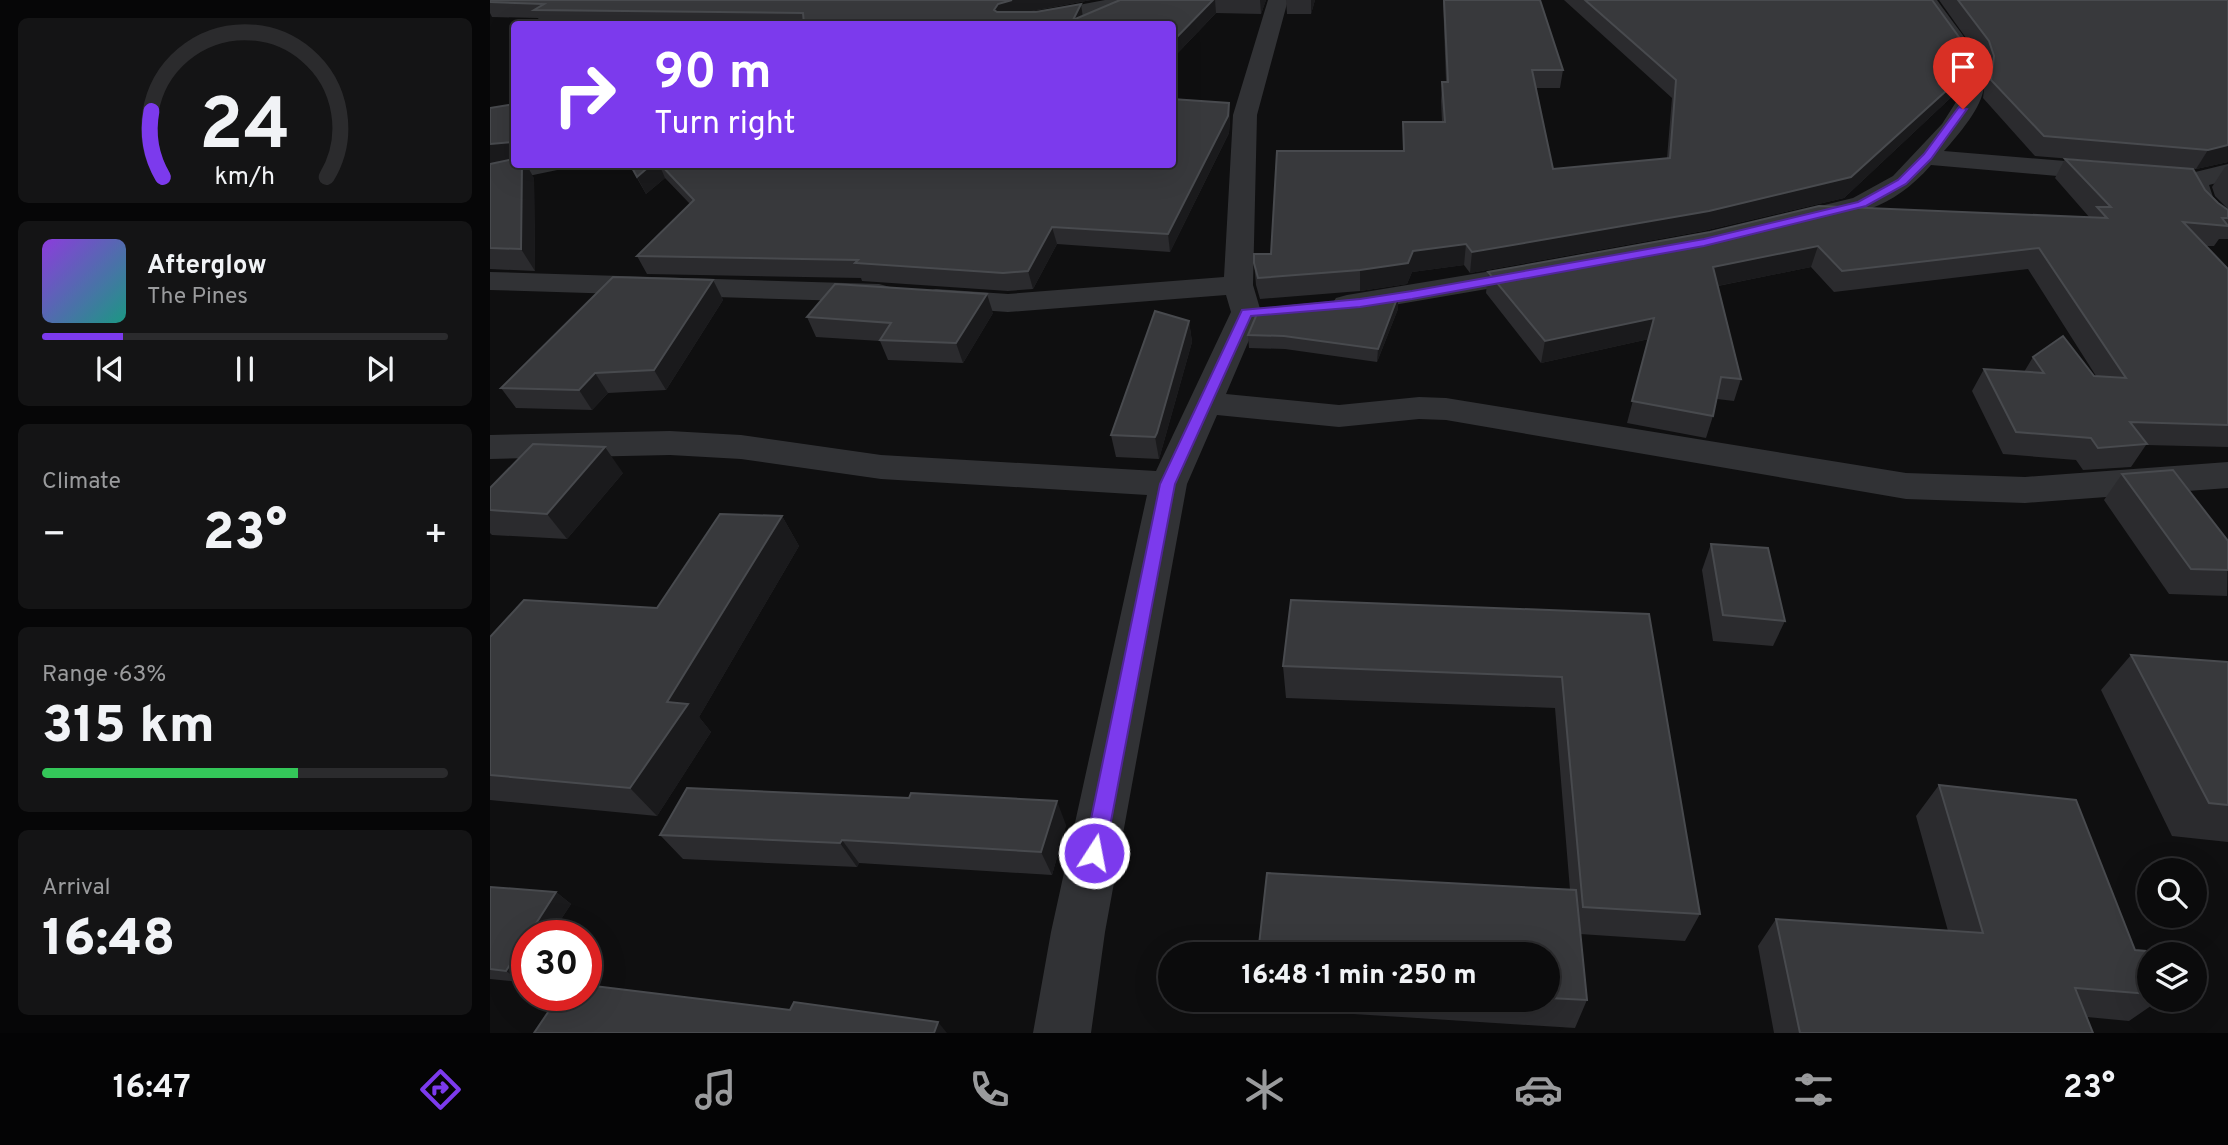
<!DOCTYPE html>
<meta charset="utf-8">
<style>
:root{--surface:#0b0b0c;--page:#141415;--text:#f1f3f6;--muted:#9a9b9d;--line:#2b2b2d;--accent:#7c3aed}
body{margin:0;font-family:Overpass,sans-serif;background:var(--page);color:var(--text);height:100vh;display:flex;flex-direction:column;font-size:26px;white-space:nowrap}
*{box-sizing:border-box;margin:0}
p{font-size:23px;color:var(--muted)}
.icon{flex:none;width:38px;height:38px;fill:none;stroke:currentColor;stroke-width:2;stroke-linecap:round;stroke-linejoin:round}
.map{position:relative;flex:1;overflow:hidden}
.side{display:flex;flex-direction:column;gap:18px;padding:18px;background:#060607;width:490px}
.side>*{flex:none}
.banner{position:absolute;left:21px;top:21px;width:665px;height:147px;border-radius:7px;box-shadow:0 7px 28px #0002,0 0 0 2px var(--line);background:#7c3aed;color:#fff;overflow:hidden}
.tools{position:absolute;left:1647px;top:858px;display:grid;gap:14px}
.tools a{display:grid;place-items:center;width:70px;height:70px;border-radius:50%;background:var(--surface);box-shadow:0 7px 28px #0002,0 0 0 2px var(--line);font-size:35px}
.speed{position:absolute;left:21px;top:920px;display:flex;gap:14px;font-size:35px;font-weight:700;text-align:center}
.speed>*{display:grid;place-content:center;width:91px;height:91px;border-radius:50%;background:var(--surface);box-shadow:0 7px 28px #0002,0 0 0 2px var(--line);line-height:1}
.speed .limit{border:10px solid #d22;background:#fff;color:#111}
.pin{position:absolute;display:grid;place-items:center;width:60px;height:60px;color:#fff;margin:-72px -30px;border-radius:50% 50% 50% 0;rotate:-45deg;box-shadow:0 0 7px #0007}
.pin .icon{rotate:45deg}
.me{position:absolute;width:77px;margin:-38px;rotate:11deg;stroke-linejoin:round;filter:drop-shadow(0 0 5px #0008)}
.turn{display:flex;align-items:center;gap:24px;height:147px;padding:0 28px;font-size:32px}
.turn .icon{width:91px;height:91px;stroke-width:2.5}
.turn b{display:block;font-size:49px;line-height:60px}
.big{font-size:52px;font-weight:800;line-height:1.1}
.side .tile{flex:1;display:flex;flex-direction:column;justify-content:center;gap:10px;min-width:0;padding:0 24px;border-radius:10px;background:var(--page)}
.side .dial{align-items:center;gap:0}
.dial svg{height:182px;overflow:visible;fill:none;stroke:var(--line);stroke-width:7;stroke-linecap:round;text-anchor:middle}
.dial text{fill:var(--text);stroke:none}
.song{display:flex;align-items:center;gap:21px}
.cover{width:84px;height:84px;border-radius:10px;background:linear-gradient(135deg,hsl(270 70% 55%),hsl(170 70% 35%))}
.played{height:7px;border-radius:4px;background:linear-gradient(90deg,var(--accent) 20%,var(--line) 20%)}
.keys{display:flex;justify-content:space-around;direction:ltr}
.heat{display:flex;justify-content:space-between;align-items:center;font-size:38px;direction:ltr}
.charge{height:10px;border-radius:5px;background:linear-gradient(90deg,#34c759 63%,var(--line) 0)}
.trip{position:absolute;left:668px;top:942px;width:402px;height:70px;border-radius:35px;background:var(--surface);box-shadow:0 7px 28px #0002,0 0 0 2px var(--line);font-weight:800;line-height:70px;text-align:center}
.dock{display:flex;height:112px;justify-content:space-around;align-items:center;background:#040405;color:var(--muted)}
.dock .icon{width:49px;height:49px}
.dock .selected{color:var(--accent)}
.dock b{font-size:32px;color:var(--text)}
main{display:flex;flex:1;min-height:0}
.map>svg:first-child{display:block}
</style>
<main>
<section class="side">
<div class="tile dial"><svg viewBox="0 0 100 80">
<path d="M14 69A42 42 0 1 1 86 69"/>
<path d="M14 69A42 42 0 0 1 9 40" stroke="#7c3aed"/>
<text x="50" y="56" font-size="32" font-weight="700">24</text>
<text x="50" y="72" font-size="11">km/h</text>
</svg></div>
<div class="tile">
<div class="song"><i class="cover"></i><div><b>Afterglow</b><p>The Pines</p></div></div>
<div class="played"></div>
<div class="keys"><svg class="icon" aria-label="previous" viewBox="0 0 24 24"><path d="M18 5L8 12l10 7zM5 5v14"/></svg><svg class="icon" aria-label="pause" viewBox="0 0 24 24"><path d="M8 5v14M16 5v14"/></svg><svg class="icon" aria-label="next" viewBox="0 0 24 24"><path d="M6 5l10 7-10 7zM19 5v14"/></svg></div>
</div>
<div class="tile"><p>Climate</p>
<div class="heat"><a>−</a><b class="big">23°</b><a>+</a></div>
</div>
<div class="tile"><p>Range · 63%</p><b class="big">315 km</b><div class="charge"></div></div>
<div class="tile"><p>Arrival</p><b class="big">16:48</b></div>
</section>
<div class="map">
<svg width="1738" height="1033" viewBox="0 0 1738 1033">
<rect width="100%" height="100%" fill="#0f0f10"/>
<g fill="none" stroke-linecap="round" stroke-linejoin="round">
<g fill="#313235" fill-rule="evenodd">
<polygon points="615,0 656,0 646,6 549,24 510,24 513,20 520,18"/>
<polygon points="778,0 798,0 767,115 763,285 771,312 736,394 849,405 929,397 956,398 1416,473 1535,477 1738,462 1738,488 1535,503 1416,499 956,420 929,419 849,427 727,415 697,484 615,932 601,1033 543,1033 561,932 657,495 391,479 251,459 180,455 0,459 0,435 180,431 251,435 391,455 666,471 741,312 736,295 518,312 446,307 435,304 431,298 435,292 446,289 518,294 734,277 743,115"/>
<path d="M1427 0H1447C1497 70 1519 78 1454 151L1624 165 1633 168 1637 173 1633 178 1624 181 1441 165C1401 211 1365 214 1308 228L1298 226 1294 220 1298 214 1363 198 1403 176 1452 124 1473 91 1474 76 1469 61Z"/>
<polygon points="24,164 75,164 72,169 0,184 0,168"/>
<path d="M1738 164V180L1719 185 1723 197 1738 212V234C1718 229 1699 206 1693 187L1697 174Z"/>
<polygon points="1050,263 1060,266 1065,272 1060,278 857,313 846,310 842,304 846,298 857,295"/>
<polygon points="0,272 389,284 400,287 404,293 400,299 389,302 0,290"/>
</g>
</g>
<g fill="#2b2b2e">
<polygon points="0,0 601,0 538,12 593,16 630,0 776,0 771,14 726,13 682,59 682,24 51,24 48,18 2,17 0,13"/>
<polygon points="796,0 825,0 821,14 797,14"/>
<polygon points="953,0 1050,0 1073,70 1070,88 1045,88 1063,169 1177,158 1182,98 1074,0 1442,0 1470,89 1354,198 1213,231 980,273 974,265 922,272 917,284 870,291 770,299 766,285 764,263 781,254 913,151 913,122 952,122 951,101 952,82 956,82"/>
<polygon points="1449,0 1738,0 1738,162 1706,169 1545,156 1493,98 1496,74 1491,59"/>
<polygon points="739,103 740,119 739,133 680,252 567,244 543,289 518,291 372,281 371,278 157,274 147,256 200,204 175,178 156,194 139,164 682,164"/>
<polygon points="0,108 24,164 44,178 45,271 0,269"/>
<polygon points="1575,159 1715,190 1728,203 1738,210 1738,239 1729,239 1724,246 1716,246 1738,269 1738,447 1656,445 1641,467 1593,470 1586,460 1513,454 1482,391 1494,369 1534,372 1543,357 1606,376 1538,269 1344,292 1321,267 1228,286 1251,379 1244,401 1227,399 1223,416 1216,438 1137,423 1159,339 1051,363 996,293 998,272 1600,218 1565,178"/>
<polygon points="1738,166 1738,209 1725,196 1722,187 1735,167"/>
<polygon points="223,280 233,300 176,390 118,393 102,410 26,408 11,388"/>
<polygon points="908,309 887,362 795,349 759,348 758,335"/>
<polygon points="503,313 473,363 398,360 390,341 326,337 317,317"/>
<polygon points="699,321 702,342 669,459 626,457 621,435"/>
<polygon points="133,473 77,539 2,535 0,533 0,488"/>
<polygon points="1632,474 1738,541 1737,596 1679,594 1614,500"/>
<polygon points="292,516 309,546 209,717 221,732 167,816 0,800 0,637 167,608"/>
<polygon points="1221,544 1295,621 1283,646 1223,641 1212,570"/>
<polygon points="1159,614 1210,914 1195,941 1090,934 1097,1000 1085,1028 770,1008 768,999 1059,999 1059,954 1080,890 1065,708 796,698 793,666"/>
<polygon points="1641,655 1738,662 1738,842 1682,836 1611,690"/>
<polygon points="1449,785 1645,950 1659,958 1659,999 1671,999 1639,1021 1597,1017 1603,1033 1284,1033 1268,946 1286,919 1458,931 1426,816"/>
<polygon points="576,825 562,875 369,863 367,867 193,859 170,835"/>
<polygon points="0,887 66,892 81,904 60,936 37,936 32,982 0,979"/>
</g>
<g fill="#1a1a1c">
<polygon points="522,0 601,0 519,15 507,24 504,10 508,4"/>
<polygon points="723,0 725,0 726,13 682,59 682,42"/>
<polygon points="770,0 776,0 771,14"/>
<polygon points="821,0 825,0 821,14"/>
<polygon points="591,4 593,18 583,20"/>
<polygon points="1478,71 1470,89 1354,198 1213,231 980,273 982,252"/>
<polygon points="739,103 740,119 739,133 680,252 678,234"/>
<polygon points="24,142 24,163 0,165 0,144"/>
<polygon points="1738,145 1738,162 1706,169 1718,150"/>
<polygon points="32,164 36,164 44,178 45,271 31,249"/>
<polygon points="162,164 169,164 175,178 156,194 147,177"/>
<polygon points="562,227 567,244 543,289 538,271"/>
<polygon points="976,244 974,265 922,272 917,284 870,291 870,270 923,251"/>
<polygon points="1328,246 1321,267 1217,288 1223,267"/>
<polygon points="223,280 233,300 176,390 164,370"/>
<polygon points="497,294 503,313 473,363 466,343"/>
<polygon points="908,296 908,309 887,362 888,349"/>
<polygon points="1164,318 1159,339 1051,363 1055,341"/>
<polygon points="699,321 702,342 669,459 665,437"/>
<polygon points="105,373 118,393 102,410 89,390"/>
<polygon points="115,447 133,473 77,539 57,514"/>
<polygon points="292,516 309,546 209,717 221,732 167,816 140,788 177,702"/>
<polygon points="567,801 576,825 562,875 551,852"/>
<polygon points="352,840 369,863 367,867 350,843"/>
<polygon points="66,892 81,904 60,936 38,936"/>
<polygon points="37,938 37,974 32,982 16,971"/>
<polygon points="448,1022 457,1033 444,1033"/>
</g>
<g fill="#38393c" stroke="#484a4e" stroke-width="2">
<polygon points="0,0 522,0 508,4 504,10 507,12 546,12 591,4 583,20 630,0 723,0 682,42 682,24 314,24 313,13 44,10 54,4 0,2"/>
<polygon points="954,0 1050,0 1073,70 1042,70 1063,169 1180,158 1186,80 1095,0 1442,0 1474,44 1479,58 1478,71 1361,177 1219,211 982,252 976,244 923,251 918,263 870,270 768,278 764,263 764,254 781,254 787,151 914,151 913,122 955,122 952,82 958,82"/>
<polygon points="1468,0 1738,0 1738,145 1718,150 1554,136 1501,80 1504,56 1499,41"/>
<polygon points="682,99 739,103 738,116 678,234 562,227 538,271 513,273 365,263 368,260 147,256 204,200 170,164 682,164"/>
<polygon points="24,104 24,142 0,144 0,108"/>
<polygon points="24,159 24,164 32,164 31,249 0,248 0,164"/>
<polygon points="1575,159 1703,169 1715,190 1728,203 1738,210 1738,218 1732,218 1738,226 1693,222 1738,269 1738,425 1640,422 1657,444 1608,448 1601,438 1526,432 1494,369 1554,373 1543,357 1573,336 1604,376 1636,378 1549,248 1352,271 1328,246 1223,267 1251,379 1231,377 1223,416 1142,401 1164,318 1055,341 998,272 1220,232 1329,206 1617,218 1607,207 1621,207"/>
<polygon points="140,164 162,164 147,177"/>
<polygon points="123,277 223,280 164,370 105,373 89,390 11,388"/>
<polygon points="345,284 497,294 466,343 390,340 401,323 317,317"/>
<polygon points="908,296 888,349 794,336 758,335 769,309"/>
<polygon points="665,311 699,321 667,433 665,437 621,435"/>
<polygon points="43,444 115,447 57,514 0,510 0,488"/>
<polygon points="1683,470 1738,541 1738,570 1701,569 1632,474"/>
<polygon points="230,514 292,516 177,702 198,704 140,788 0,775 0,637 34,600 167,608"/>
<polygon points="1221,544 1278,548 1295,621 1233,615"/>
<polygon points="801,600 1159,614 1210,914 1093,907 1072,677 793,666"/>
<polygon points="1641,655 1738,662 1738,805 1719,803"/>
<polygon points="1449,785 1586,800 1645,950 1656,951 1659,958 1659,994 1585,988 1603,1033 1310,1033 1286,919 1493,933"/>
<polygon points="197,788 419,798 421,793 567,801 551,852 352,840 350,843 170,835"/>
<polygon points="777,873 1086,890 1097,1000 1059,998 1059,954 768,954"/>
<polygon points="0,887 66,892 38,936 37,936 37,938 16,971 0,969"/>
<polygon points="96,985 300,1010 304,1002 448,1022 444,1033 44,1033 69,996 96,996"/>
</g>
<polygon fill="#7c3aed" stroke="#51269a" stroke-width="2" points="1469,107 1477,109 1441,159 1416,184 1376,206 1214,246 922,299 870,307 761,316 685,484 615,853 612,860 604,863 597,860 594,853 670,484 752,310 870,299 922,291 1214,239 1368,202 1408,180 1434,154"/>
</svg>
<div class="tools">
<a><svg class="icon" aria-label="search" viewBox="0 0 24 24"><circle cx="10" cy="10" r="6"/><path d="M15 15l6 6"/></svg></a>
<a><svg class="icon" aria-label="layers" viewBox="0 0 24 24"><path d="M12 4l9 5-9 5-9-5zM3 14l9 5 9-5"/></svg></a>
</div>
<div class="speed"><div class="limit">30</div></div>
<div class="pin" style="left:1473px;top:109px;background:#d93025"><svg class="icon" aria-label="arrive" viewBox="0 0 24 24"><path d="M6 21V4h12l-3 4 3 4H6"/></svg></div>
<svg class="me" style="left:604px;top:853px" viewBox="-20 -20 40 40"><circle r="17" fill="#7c3aed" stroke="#fff" stroke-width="3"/><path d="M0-11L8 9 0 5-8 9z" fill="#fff"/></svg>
<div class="trip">16:48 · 1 min · 250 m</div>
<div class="banner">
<div class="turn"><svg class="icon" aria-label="right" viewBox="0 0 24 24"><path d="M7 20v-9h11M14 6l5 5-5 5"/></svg><div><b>90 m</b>Turn right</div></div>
</div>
</div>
</main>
<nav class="dock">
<b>16:47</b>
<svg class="icon selected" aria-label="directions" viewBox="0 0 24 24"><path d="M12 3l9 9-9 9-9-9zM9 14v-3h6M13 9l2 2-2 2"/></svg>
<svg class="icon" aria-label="music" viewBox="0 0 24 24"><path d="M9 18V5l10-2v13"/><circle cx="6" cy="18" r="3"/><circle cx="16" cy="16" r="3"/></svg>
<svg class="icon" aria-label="phone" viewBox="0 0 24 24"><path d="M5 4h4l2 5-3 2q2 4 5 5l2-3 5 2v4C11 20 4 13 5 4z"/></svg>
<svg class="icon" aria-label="climate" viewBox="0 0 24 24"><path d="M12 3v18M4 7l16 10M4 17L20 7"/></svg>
<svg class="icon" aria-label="car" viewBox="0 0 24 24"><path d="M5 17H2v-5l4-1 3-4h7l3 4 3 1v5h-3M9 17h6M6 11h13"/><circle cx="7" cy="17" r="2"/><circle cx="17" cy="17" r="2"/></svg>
<svg class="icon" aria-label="filters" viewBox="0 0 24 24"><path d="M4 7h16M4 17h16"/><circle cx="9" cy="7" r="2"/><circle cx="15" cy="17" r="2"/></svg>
<b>23°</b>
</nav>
